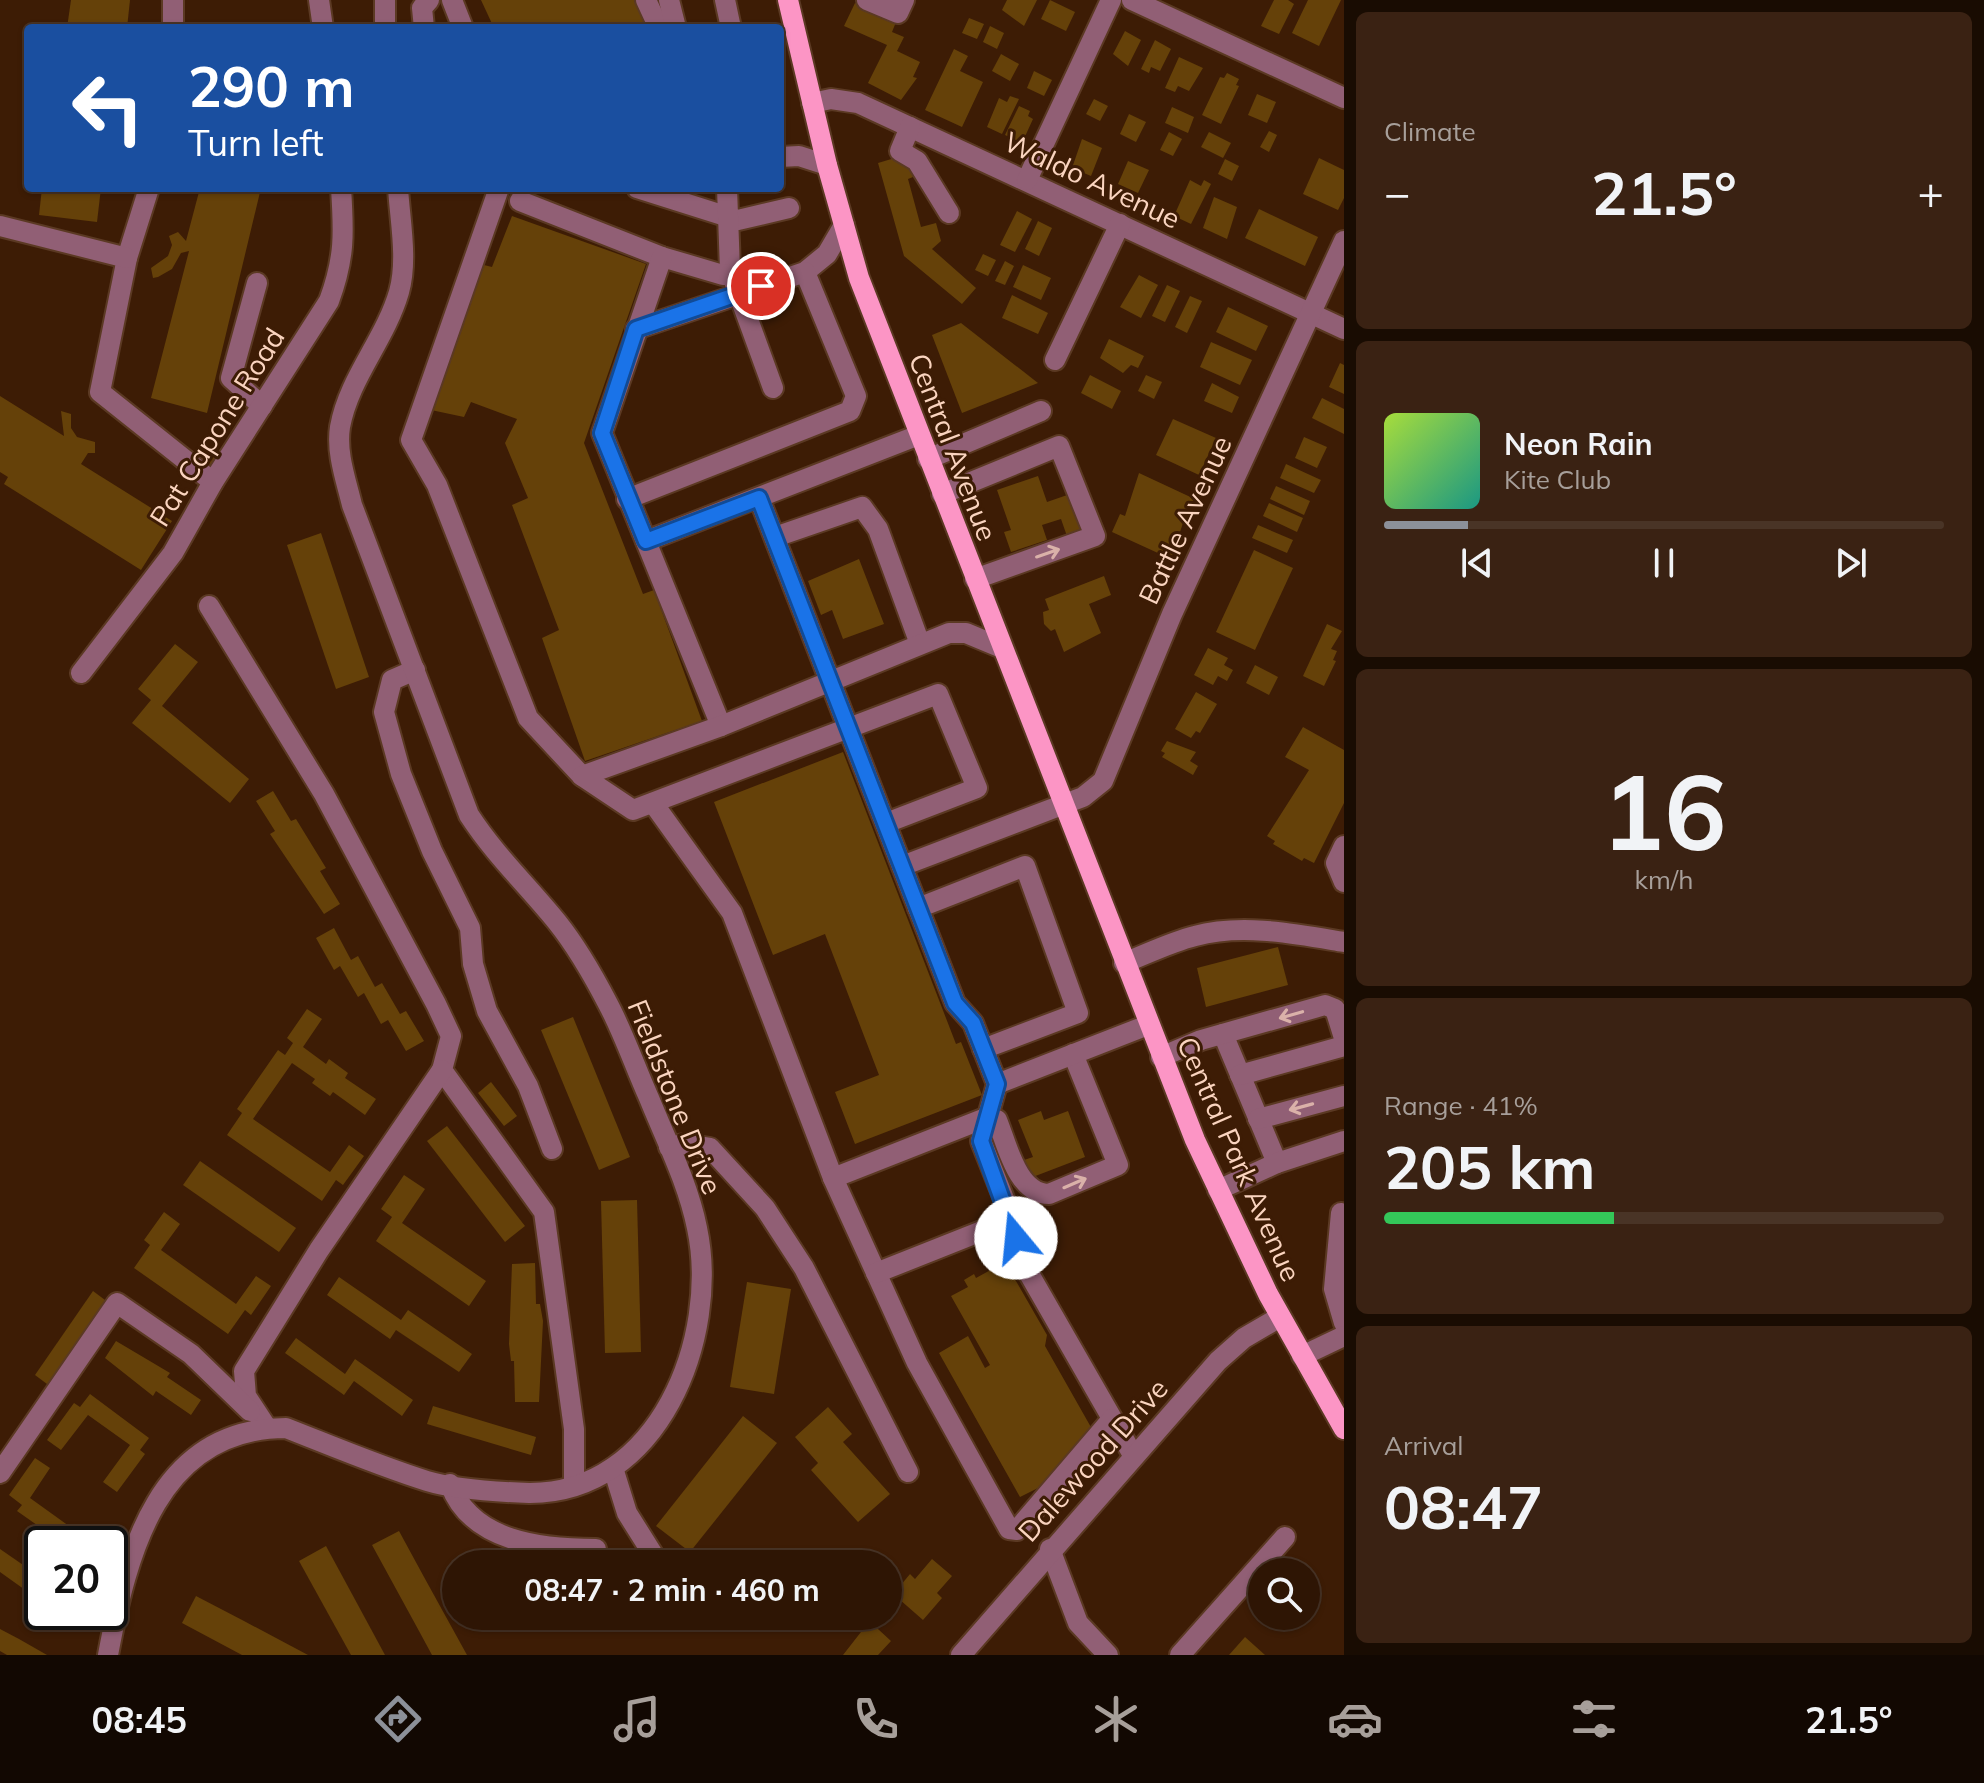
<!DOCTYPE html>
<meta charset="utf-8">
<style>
:root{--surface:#2e1504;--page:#3a2213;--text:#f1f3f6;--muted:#a79f9a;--line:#493426;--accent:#8c9099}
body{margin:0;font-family:Mulish,sans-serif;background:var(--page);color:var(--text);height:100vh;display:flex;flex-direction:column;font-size:30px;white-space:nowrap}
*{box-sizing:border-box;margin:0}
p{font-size:26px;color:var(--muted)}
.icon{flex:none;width:44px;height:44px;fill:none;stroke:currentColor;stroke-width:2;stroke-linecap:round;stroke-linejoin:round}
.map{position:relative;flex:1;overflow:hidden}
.panel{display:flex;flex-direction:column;gap:12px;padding:12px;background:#190c02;width:640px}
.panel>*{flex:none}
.banner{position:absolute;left:24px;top:24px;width:760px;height:168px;border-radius:8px;box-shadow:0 2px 6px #0004,0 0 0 2px var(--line);background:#1a4fa0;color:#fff;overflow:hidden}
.buttons{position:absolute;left:1248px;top:1558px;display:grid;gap:16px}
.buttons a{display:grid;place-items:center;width:72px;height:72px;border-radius:50%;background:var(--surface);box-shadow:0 2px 6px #0004,0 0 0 2px var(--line);font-size:40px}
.speed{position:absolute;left:24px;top:1526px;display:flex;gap:16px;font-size:40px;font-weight:700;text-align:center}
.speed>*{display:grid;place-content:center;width:104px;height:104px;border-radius:50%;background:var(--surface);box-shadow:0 2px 6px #0004,0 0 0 2px var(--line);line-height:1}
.speed .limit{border:4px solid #111;border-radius:12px;background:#fff;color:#111}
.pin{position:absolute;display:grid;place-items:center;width:68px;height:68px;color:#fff;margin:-34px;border:4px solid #fff;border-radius:50%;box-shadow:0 2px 8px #0007}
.me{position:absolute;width:88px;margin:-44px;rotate:343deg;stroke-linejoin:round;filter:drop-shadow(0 0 6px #0008)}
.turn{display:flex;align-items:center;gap:28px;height:168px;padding:0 32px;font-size:36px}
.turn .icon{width:104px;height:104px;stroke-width:2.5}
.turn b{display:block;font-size:56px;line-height:68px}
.big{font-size:60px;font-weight:700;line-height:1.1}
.panel .tile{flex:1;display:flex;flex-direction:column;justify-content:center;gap:12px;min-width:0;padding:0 28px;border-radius:12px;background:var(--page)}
.panel .dial{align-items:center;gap:0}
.dial b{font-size:104px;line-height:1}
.song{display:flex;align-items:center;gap:24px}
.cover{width:96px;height:96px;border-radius:12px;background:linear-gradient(135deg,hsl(80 70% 55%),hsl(170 70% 35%))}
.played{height:8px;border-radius:4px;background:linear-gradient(90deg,var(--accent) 15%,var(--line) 15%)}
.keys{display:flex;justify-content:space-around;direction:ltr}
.heat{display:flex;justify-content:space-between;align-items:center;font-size:44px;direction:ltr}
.charge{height:12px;border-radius:6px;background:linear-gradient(90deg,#34c759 41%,var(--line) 0)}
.trip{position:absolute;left:442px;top:1550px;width:460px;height:80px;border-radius:40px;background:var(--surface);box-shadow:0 2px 6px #0004,0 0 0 2px var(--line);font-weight:700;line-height:80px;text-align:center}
.dock{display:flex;height:128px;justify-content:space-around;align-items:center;background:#120802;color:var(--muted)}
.dock .icon{width:56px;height:56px}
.dock .active{color:var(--accent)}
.dock b{font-size:36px;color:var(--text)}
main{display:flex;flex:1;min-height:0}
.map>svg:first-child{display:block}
</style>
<main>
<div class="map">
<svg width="1344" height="1655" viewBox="0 0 1344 1655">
<rect width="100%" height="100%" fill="#3d1c05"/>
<g fill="#654109">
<polygon points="71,0 130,0 127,28 67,28"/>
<polygon points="481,0 634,0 647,28 494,28"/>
<polygon points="1007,0 1037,0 1024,26 1002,10"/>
<polygon points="1050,0 1075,12 1066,31 1041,19"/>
<polygon points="1274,0 1288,0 1294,4 1279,34 1261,26"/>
<polygon points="1308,0 1341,0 1319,46 1292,33"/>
<polygon points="855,3 896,22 892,32 904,37 897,51 920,62 913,77 917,78 901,100 868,83 887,45 844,26"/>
<polygon points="969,18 984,24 977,39 962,33"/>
<polygon points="990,26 1004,33 997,49 983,42"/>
<polygon points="1125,31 1141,40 1128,66 1113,54"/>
<polygon points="1155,40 1171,49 1160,71 1151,67 1149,73 1141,69"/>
<polygon points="954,49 968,56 960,71 983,82 962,127 925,110"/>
<polygon points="1001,54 1019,64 1010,81 992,71"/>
<polygon points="1179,57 1203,68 1189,91 1178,86 1175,92 1165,88"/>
<polygon points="1034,71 1052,80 1044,96 1027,88"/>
<polygon points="1227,73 1239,79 1236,85 1239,86 1221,124 1202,115 1220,77 1224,78"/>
<polygon points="1257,94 1276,102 1267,123 1248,115"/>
<polygon points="1010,96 1019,99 1002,134 987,127 999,98 1007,102"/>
<polygon points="1094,99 1108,106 1100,121 1086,114"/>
<polygon points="1019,106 1030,111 1028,116 1033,119 1022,143 1005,135"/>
<polygon points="1172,107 1194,117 1188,133 1165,123"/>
<polygon points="1129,114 1146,122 1136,142 1120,134"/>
<polygon points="1269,131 1277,135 1269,152 1260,147"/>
<polygon points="1169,132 1182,139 1173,156 1160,150"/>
<polygon points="1209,132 1231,143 1223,158 1201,147"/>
<polygon points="1082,139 1102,148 1091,176 1072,168"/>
<polygon points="898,157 901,164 908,162 913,177 908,179 921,227 936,223 941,241 932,249 976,288 962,304 904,256 878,163"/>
<polygon points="1319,158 1344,170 1344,198 1338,210 1303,194"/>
<polygon points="1225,159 1239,166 1232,181 1218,174"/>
<polygon points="1128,161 1149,170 1138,193 1118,184"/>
<polygon points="1190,180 1201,186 1204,180 1211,184 1191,224 1174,216"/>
<polygon points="42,188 101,188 97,222 39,215"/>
<polygon points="200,188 261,188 207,413 151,398 189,251 181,253 172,269 158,277 153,278 151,268 168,256 172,245 169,236 178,232 186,241"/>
<polygon points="1214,197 1237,207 1227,239 1203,228"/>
<polygon points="1259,209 1318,237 1305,266 1245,238"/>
<polygon points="1017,211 1032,219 1015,252 1000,245"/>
<polygon points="512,216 646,264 584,443 643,594 654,590 702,721 585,761 542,638 559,630 512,505 528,498 505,443 517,419 471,402 464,417 431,410 484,265 492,267"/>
<polygon points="1038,221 1052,228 1039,256 1025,249"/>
<polygon points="983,254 996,260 988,276 975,270"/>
<polygon points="1005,261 1014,266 1005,285 995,281"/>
<polygon points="1023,265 1051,278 1041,300 1013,287"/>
<polygon points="1139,275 1158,285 1141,318 1120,307"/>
<polygon points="1167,285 1180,291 1165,322 1152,316"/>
<polygon points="1012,295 1048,313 1038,334 1002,318"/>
<polygon points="1190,296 1202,301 1187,333 1175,327"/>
<polygon points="1228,307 1268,326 1256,351 1216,332"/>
<polygon points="961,323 1038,383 962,413 932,335"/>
<polygon points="1109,339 1144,356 1138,368 1131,365 1123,373 1100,358"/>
<polygon points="1211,342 1252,360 1240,385 1200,367"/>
<polygon points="1340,363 1344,365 1344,394 1329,387"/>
<polygon points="1090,375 1121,391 1112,409 1081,393"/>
<polygon points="1146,375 1162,382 1154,399 1138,391"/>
<polygon points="1212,383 1239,397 1232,413 1204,401"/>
<polygon points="0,396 64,436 61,411 71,414 71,428 77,437 95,442 95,453 88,453 81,464 172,521 141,570 4,484 8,477 0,472"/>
<polygon points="1322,398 1344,409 1344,434 1312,418"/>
<polygon points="1173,419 1216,438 1199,475 1156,455"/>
<polygon points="1304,437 1327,447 1317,468 1295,458"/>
<polygon points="210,449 216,449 220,454 215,463 203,469 198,462"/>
<polygon points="1286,464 1321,480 1314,493 1280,478"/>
<polygon points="1139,473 1199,501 1190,519 1185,517 1171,559 1112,532 1120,514 1125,516"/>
<polygon points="1038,476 1047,502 1073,493 1085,537 1069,542 1061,519 1042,525 1047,540 1011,552 1004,532 1011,530 997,490"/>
<polygon points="1276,486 1310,501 1304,515 1270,499"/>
<polygon points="1269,503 1303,518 1297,532 1263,516"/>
<polygon points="1258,525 1293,540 1287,553 1252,538"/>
<polygon points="321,533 369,677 336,689 287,545"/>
<polygon points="1254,550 1293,568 1255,650 1216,632"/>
<polygon points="859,559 884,624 843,639 832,610 821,615 808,581"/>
<polygon points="1104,576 1111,595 1089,604 1101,633 1064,652 1055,629 1051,631 1044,624 1043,612 1049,610 1045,599"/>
<polygon points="1327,624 1342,631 1331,649 1337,651 1333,660 1336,661 1324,686 1303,676"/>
<polygon points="175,644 198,662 162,706 249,779 230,803 132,723 151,700 138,689"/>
<polygon points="1208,648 1228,658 1224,665 1233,670 1227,681 1218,676 1213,685 1194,675"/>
<polygon points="1255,665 1278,677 1269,695 1246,683"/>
<polygon points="1196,692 1217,704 1200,733 1196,731 1191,738 1175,729"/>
<polygon points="1303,727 1344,750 1344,803 1314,863 1304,858 1302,861 1273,844 1275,841 1267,836 1309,770 1285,757"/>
<polygon points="1167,741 1196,752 1190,761 1198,766 1193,775 1162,757 1165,753 1161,751"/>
<polygon points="843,752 956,1044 961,1042 982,1095 855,1144 835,1092 879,1075 825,934 773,955 714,802"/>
<polygon points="273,791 291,821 296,819 326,868 320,871 340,904 324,914 270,834 275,831 256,801"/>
<polygon points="334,928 351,960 358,956 375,987 382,983 400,1014 406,1011 424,1041 406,1051 388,1020 381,1024 364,993 358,997 340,966 334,970 316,938"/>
<polygon points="1278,947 1288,985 1206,1007 1197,968"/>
<polygon points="307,1009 322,1019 303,1047 326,1064 329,1059 348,1073 345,1078 376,1099 365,1115 333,1092 330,1096 312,1083 315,1079 292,1063 253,1119 330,1172 349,1145 364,1156 343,1185 336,1180 322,1201 227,1135 242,1113 237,1109 278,1050 285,1055 293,1043 287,1038"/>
<polygon points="573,1017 630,1157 599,1170 541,1030"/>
<polygon points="491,1082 517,1116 504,1126 478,1093"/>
<polygon points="1041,1111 1044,1120 1068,1111 1085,1157 1025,1180 1018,1162 1033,1157 1018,1120"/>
<polygon points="447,1126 525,1226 505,1242 427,1141"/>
<polygon points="200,1161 296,1228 279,1252 183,1185"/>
<polygon points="404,1175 425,1189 402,1223 486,1281 469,1306 376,1241 392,1217 381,1209"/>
<polygon points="637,1200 641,1352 605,1353 601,1201"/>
<polygon points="164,1212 180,1224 161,1250 236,1304 256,1276 271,1286 251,1315 245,1310 228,1334 134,1268 150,1245 144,1240"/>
<polygon points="1005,1262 1047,1335 1045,1346 1092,1429 1038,1488 1020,1497 939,1353 968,1336 985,1368 990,1365 951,1296 968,1287 964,1280 974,1274 976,1278"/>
<polygon points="535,1263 536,1304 540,1304 543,1321 539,1402 515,1402 514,1361 511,1361 509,1344 512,1264"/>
<polygon points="339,1277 401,1320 408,1310 472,1354 459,1372 396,1330 390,1339 327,1295"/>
<polygon points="747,1282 791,1289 774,1394 730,1387"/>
<polygon points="93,1291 109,1303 51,1387 35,1375"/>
<polygon points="296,1338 345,1374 355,1359 413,1400 402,1416 354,1381 344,1395 285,1353"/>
<polygon points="116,1341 170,1373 167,1377 201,1400 191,1415 156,1391 153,1396 105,1358"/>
<polygon points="90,1394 149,1438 140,1450 145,1454 117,1492 103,1482 130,1445 88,1415 61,1450 47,1440 74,1403 80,1407"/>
<polygon points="433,1406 536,1437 531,1455 427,1424"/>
<polygon points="828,1407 852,1434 843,1442 890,1494 858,1522 811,1470 818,1463 795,1437"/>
<polygon points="743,1416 777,1443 690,1552 656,1526"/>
<polygon points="35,1458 50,1468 30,1498 94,1544 64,1544 17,1511 22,1505 9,1495"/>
<polygon points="399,1531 424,1577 467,1655 432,1655 419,1631 372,1545"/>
<polygon points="326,1546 352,1594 385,1655 351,1655 299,1561"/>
<polygon points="0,1549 42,1578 42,1602 0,1572"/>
<polygon points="932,1559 952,1576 937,1593 942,1598 923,1620 899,1599 902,1595 896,1591 910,1574 915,1579"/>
<polygon points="196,1596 244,1621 308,1655 242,1655 182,1623"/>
<polygon points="56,1612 88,1612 78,1627"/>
<polygon points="866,1618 891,1641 878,1655 843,1655 861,1632 857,1628"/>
<polygon points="0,1629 19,1639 47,1655 7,1655 0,1651"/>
<polygon points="1245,1637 1265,1655 1229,1655"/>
</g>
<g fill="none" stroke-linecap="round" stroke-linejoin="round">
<g stroke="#5b3923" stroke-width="24">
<g id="minor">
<polyline points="319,0 323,28"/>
<polyline points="385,0 385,28"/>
<polyline points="452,0 463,28"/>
<polyline points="646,0 659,28"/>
<polyline points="669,0 676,28"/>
<polyline points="725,0 731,28"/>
<polyline points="867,0 898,13 904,0"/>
<polyline points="1132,0 1344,98"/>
<polyline points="173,28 173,0"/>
<polyline points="424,28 422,8 429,0"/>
<polyline points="812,103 831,99 858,103 1344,329"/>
<polyline points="910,127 900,151 917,161 949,213"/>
<polyline points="780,157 799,156 827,165"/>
<polyline points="1027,180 1111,0"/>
<polyline points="149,188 127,258 100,392 213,482"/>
<polyline points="499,188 411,440 437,485 528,718 582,776"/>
<polyline points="637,188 738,220 789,208"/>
<polyline points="727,188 730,270 773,388"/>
<polyline points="520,201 662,257 723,275 732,274"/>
<polyline points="0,226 127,258"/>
<polyline points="662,257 602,433 721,726"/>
<polyline points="257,283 231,378 262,406"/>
<polyline points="636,329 805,272 827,254 844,225"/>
<polyline points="1055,360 1120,224"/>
<polyline points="928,459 1041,411"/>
<polyline points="942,494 1059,446 1095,536 975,579"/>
<polyline points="759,498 955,1003 973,1023 997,1084 981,1141 1012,1219 1020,1258 1133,1455"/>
<polyline points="627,499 850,411 856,396 805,272"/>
<polyline points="775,537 862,507 878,529 920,644"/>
<polyline points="646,541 919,435"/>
<polyline points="209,606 324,794 436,1004 451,1036 442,1070 544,1212 574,1429 574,1484"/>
<polyline points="415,670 392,680 384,712 401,774 432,851 470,928 473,964 487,1011 528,1086 552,1149"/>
<path d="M81 673 173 553 213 482 329 301C345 258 344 233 341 188"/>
<polyline points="653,803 732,913 833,1178"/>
<polyline points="886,823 977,788 938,694 633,810 582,776 721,726 949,633 966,633 1002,648"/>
<polyline points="1344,846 1336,863 1344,882"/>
<polyline points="902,866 1083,797 1103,781 1172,614 1344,241"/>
<polyline points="918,908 1025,866 1078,1013 983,1049"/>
<path d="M1124 963C1147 954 1171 942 1195 936 1242 923 1296 934 1344 942"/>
<polyline points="1223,1034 1277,1163"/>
<path d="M1073 1054 1118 1165 1049 1194C1017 1194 1007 1144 997 1120L988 1117 833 1178 917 1363 1009 1529 1017 1530 1112 1419"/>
<polyline points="1161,1057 1201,1040 1325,1005 1335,1009 1344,1038"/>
<polyline points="1240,1075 1344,1046"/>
<polyline points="997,1084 1148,1025"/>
<polyline points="1258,1119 1344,1096"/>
<polyline points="669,1147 684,1144 710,1148 765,1208 804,1268 908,1472"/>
<polyline points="1218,1190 1277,1163 1344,1141"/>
<polyline points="1341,1213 1334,1289 1344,1323"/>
<polyline points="876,1273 1012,1219"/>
<polyline points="1302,1356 1344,1336"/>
<polyline points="267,1428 246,1396 244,1371 319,1250 442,1070"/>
<polyline points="613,1468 627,1513 659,1564"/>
<polyline points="0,1473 117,1303 191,1354 250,1411"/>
<path d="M450 1484C471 1542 542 1549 596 1549"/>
<polyline points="1050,1549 1078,1623 1108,1655"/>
<path d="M108 1655C127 1553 158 1428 286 1428 332 1446 379 1466 427 1481 453 1489 501 1492 529 1493 659 1494 720 1337 697 1228 688 1183 666 1140 649 1098 635 1067 624 1034 608 1004 593 975 577 947 557 922 527 885 495 855 469 815L352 505C346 480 336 453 340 427 349 378 385 340 399 292 408 260 400 221 398 188"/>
<polyline points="961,1655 1218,1361 1244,1338 1280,1317"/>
<polyline points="1180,1655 1285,1537"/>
</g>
</g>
<g stroke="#5b3923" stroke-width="24">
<polyline id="major" points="788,0 827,165 859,278 1195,1140 1268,1294 1344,1429"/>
</g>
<use href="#minor" stroke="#915f75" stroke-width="20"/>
<use href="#major" stroke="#fc95c5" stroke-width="20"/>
</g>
<defs><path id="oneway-shaft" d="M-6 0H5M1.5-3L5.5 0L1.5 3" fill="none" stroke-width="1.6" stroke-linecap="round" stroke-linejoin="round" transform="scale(2)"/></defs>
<g stroke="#dab1a9">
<use href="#oneway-shaft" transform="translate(1048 553) rotate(-19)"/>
<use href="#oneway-shaft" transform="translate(1291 1015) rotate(164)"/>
<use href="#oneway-shaft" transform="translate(1301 1107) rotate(165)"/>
<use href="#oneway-shaft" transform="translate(1075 1183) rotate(-23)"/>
</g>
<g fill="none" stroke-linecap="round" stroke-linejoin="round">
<g stroke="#114b97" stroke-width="20">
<polyline id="route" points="761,286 636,329 602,433 646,541 759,498 955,1003 973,1023 997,1084 981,1141 1016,1238"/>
</g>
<use href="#route" stroke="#1a73e8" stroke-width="14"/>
</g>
<g text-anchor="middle" stroke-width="6" stroke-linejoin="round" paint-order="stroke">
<g font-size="28" fill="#fad4bf" stroke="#3d1c05">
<text transform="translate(1092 180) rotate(25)" y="10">Waldo Avenue</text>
<text transform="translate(217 427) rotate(-58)" y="10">Pat Capone Road</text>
<text transform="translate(953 447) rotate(69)" y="10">Central Avenue</text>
<text transform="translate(1185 520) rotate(-65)" y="10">Battle Avenue</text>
<text transform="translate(675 1097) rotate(68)" y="10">Fieldstone Drive</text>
<text transform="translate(1239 1159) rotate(66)" y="10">Central Park Avenue</text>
<text transform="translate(1093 1460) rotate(-48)" y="10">Dalewood Drive</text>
</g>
</g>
</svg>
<div class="buttons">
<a><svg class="icon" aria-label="search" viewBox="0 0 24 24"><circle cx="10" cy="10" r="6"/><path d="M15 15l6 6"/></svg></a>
</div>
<div class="speed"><div class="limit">20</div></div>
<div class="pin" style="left:761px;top:286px;background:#d93025"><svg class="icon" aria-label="arrive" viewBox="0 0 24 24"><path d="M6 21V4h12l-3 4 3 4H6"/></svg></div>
<svg class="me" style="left:1016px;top:1238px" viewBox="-20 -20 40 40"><circle r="19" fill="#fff"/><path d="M0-13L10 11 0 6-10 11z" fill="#1a73e8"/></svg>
<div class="trip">08:47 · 2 min · 460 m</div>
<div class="banner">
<div class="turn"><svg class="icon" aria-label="left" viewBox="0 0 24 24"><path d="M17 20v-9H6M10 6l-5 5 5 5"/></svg><div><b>290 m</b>Turn left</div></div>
</div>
</div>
<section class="panel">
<div class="tile"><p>Climate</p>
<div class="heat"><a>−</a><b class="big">21.5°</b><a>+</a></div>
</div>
<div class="tile">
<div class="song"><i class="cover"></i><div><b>Neon Rain</b><p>Kite Club</p></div></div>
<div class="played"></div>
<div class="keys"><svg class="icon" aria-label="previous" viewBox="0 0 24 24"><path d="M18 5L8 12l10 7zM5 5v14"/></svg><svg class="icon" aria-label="pause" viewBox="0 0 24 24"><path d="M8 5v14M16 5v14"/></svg><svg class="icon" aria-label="next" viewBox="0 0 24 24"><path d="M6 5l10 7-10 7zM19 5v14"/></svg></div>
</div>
<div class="tile dial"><b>16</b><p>km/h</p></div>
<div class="tile"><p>Range · 41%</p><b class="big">205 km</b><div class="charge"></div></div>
<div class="tile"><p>Arrival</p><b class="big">08:47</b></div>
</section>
</main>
<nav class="dock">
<b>08:45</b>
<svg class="icon active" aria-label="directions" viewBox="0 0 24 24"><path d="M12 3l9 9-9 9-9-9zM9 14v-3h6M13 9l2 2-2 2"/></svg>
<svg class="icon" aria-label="music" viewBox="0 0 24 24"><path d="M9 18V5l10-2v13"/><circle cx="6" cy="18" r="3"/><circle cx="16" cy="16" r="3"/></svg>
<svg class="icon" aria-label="phone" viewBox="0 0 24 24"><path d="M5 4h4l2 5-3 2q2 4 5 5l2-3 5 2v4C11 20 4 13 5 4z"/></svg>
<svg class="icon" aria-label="climate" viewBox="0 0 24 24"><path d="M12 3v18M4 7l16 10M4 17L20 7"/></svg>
<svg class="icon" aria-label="car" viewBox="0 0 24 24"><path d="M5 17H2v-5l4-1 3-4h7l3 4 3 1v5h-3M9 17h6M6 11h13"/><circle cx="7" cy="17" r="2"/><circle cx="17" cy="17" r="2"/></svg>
<svg class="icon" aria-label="filters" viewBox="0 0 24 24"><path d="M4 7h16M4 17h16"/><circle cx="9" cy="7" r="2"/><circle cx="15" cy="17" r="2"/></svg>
<b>21.5°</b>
</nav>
